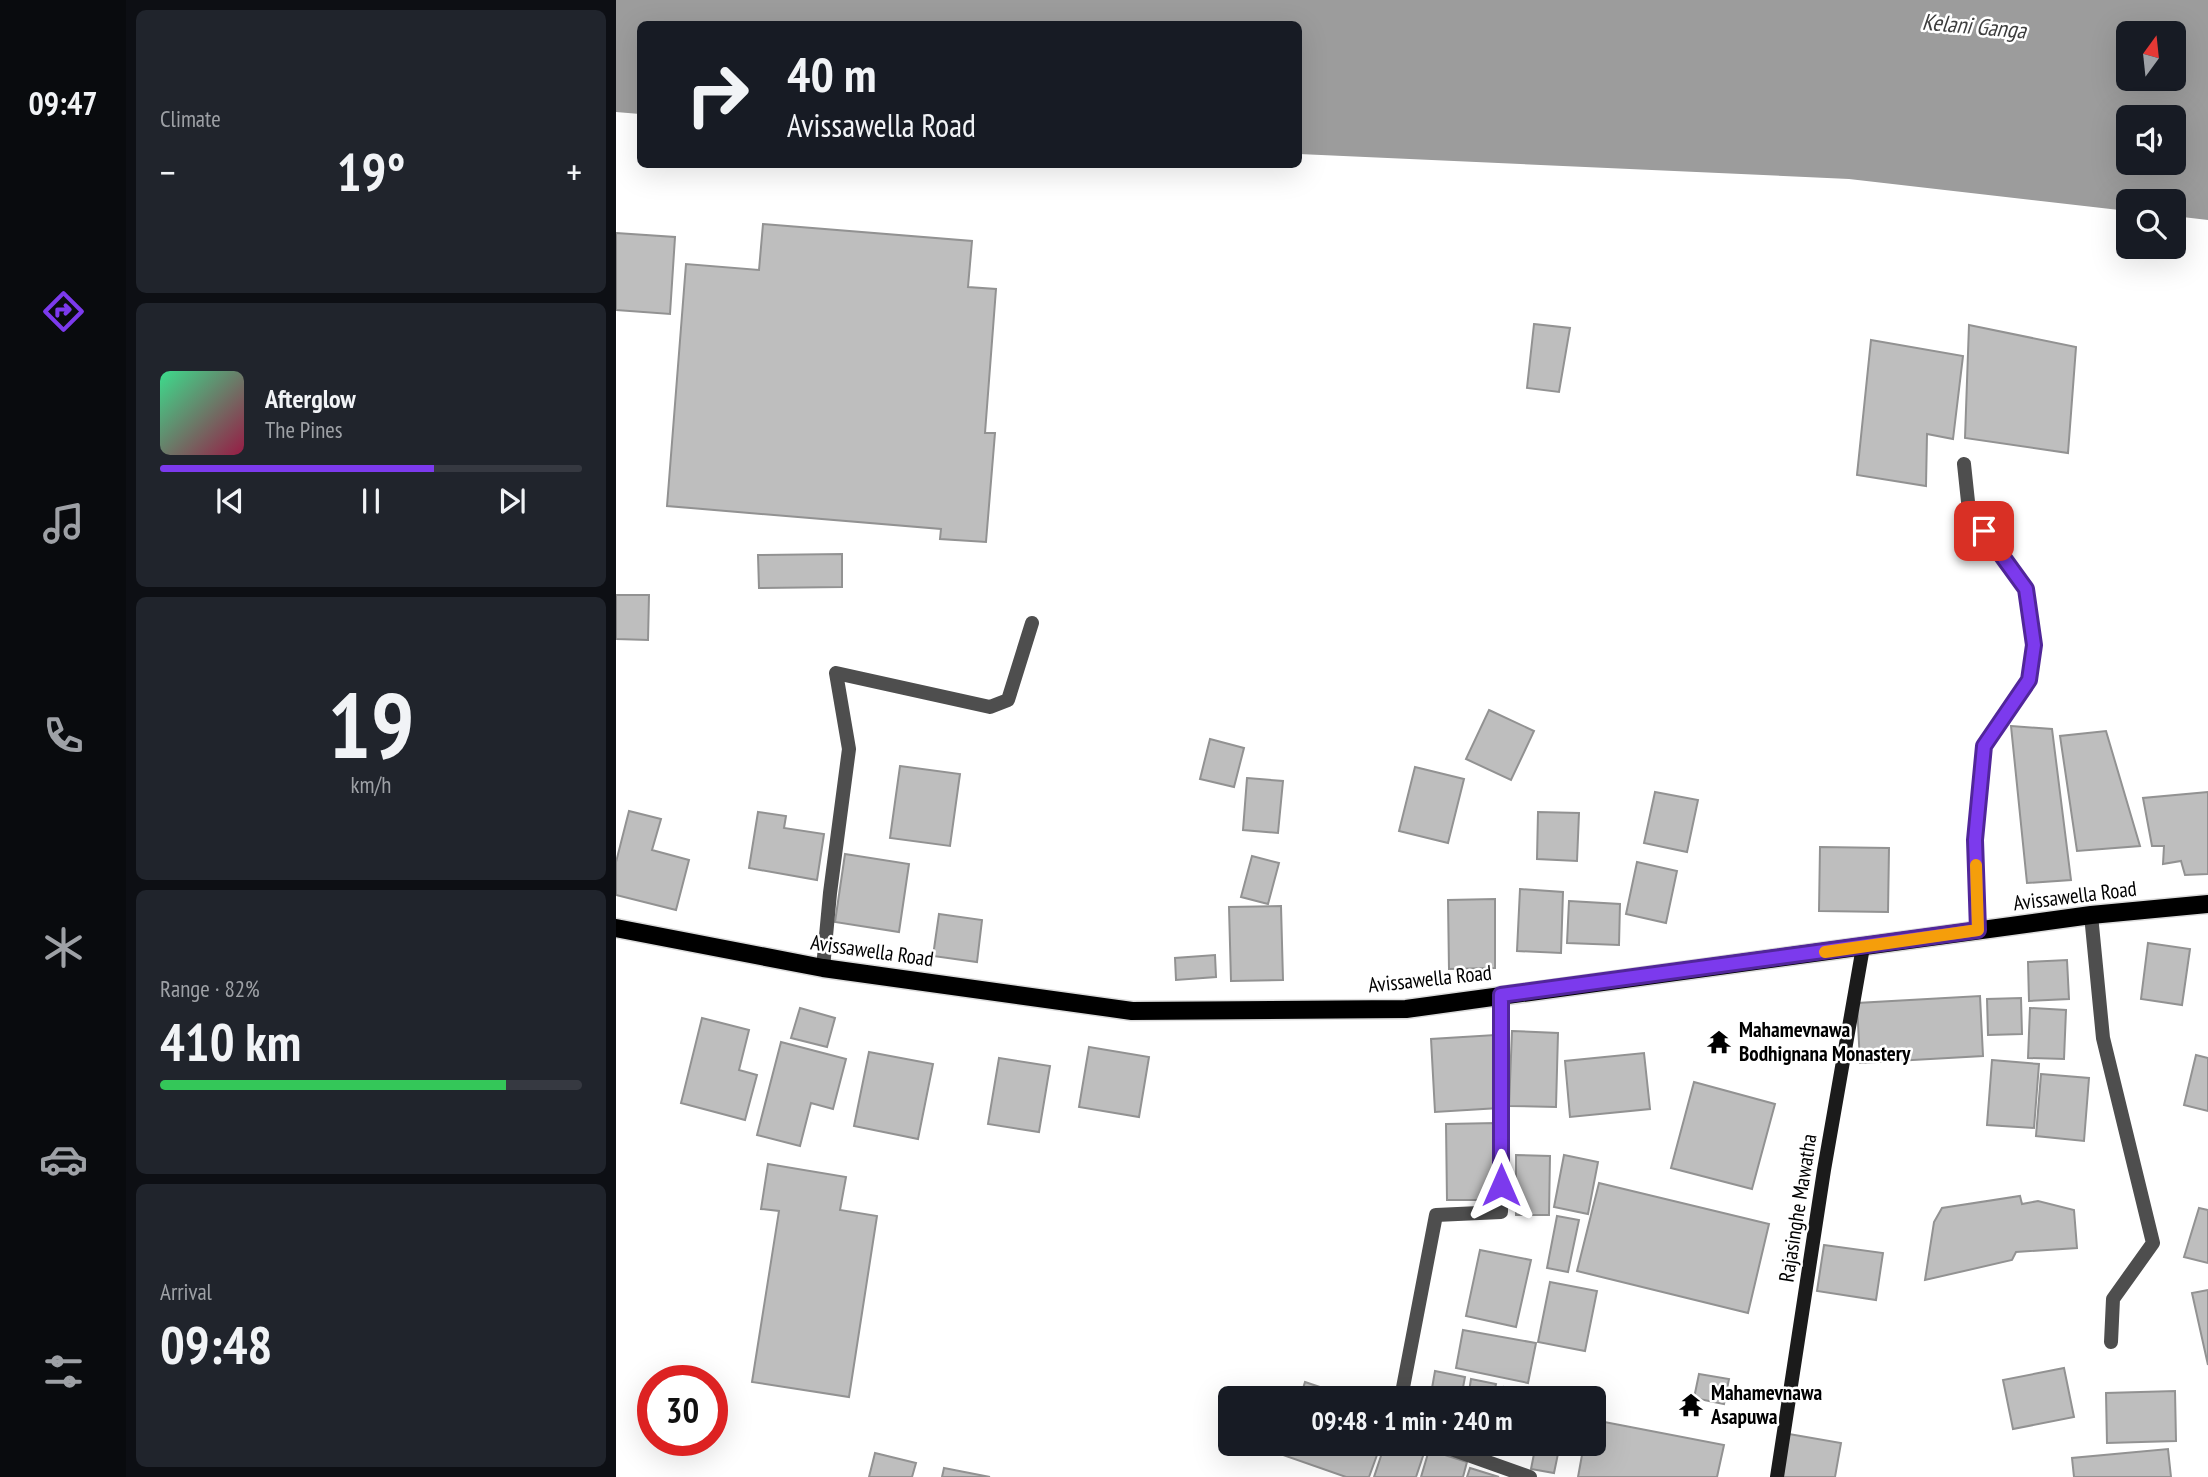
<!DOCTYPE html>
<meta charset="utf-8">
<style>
:root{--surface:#171b24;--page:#20242c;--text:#f1f3f6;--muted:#9ea1a6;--line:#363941;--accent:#7c3aed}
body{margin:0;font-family:"PT Sans Narrow",sans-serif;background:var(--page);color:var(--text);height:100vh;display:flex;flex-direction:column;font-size:26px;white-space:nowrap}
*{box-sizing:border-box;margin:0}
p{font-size:23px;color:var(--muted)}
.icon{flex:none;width:38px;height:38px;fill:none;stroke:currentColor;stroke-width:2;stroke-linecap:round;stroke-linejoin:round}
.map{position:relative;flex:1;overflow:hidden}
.side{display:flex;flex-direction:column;gap:10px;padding:10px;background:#0d0f14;width:490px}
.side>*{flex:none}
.banner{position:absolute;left:21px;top:21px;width:665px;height:147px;border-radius:10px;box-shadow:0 7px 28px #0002;background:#171b24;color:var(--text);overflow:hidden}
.needle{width:46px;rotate:15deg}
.controls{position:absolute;left:1500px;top:21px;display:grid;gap:14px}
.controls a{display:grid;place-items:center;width:70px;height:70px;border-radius:10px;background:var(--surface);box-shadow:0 7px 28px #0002;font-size:35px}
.speed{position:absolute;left:21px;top:1365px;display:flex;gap:14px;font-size:35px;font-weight:700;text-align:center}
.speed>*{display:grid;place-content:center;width:91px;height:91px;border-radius:50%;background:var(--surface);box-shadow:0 7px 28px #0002;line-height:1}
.speed .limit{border:10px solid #d22;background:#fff;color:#111}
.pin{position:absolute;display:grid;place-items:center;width:60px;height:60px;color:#fff;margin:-30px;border-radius:14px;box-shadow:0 4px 10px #0006}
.me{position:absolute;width:77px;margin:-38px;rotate:0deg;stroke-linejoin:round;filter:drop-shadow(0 0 5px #0008)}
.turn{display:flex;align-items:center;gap:24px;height:147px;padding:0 35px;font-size:32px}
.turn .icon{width:91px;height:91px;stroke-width:2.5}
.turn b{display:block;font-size:49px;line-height:60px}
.big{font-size:52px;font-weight:800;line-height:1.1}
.side .widget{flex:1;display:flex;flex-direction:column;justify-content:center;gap:10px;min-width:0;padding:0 24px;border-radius:10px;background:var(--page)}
.side .dial{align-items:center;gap:0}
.dial b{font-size:91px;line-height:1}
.song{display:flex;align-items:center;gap:21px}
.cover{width:84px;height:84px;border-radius:10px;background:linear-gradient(135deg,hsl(150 70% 55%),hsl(340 70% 35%))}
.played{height:7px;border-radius:4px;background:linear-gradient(90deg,var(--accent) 65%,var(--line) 65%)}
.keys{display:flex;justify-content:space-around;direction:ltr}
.heat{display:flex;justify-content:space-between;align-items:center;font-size:38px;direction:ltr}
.charge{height:10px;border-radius:5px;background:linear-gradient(90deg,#34c759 82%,var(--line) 0)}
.trip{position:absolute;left:602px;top:1386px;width:388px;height:70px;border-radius:10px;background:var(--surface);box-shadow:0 7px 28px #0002;font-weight:800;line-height:70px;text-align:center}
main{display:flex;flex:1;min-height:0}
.menu{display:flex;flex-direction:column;width:126px;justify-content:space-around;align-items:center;background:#090b0e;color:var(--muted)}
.menu .icon{width:49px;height:49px}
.menu .active{color:var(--accent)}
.menu b{font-size:32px;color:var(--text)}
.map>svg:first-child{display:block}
</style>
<main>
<nav class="menu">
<b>09:47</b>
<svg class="icon active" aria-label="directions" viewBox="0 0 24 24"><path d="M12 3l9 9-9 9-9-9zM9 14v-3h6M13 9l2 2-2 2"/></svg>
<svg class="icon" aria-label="music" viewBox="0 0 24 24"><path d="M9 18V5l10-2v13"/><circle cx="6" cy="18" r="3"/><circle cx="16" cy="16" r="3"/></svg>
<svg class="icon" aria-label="phone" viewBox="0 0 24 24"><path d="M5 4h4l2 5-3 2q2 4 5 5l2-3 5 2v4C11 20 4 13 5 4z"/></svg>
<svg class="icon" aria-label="climate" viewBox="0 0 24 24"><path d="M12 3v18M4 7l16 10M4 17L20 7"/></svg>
<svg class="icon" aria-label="car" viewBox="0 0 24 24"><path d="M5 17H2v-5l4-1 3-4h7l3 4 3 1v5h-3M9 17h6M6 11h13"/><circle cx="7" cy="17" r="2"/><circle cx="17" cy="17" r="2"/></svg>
<svg class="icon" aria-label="filters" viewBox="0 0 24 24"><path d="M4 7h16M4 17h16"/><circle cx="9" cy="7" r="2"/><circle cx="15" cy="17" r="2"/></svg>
</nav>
<section class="side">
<div class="widget"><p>Climate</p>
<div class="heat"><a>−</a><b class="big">19°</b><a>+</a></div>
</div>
<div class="widget">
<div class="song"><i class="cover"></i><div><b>Afterglow</b><p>The Pines</p></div></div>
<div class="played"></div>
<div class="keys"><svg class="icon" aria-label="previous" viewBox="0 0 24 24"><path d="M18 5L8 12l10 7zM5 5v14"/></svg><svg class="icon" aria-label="pause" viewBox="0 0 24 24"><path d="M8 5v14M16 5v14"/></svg><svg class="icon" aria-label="next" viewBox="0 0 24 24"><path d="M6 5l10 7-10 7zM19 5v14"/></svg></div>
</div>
<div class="widget dial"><b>19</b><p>km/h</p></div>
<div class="widget"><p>Range · 82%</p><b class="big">410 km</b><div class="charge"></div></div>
<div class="widget"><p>Arrival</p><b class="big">09:48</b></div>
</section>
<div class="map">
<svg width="1592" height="1477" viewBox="0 0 1592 1477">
<rect width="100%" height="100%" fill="#fff"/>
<path fill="#9c9c9c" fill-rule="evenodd" d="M0 0H1592V220L1558 216V201H1512V211L1233 179 683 154 682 24H24V114L0 112ZM1512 33H1558V79H1512ZM1512 117H1558V163H1512Z"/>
<g fill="#bebebe" stroke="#929292" stroke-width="2">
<polygon points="147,224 356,241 352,287 380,289 369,433 379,433 370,542 324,539 325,529 51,506 70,264 143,270"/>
<polygon points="0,233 59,237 54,314 0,310"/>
<polygon points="918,324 954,328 943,392 911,388"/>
<polygon points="1353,325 1460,347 1452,453 1349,438"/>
<polygon points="1255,340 1347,356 1337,439 1311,434 1310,486 1241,475"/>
<polygon points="226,554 226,587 143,588 142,555"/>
<polygon points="0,595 33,595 32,640 0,639"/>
<polygon points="873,710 918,731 895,780 850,759"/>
<polygon points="1395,726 1436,729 1455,880 1411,883"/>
<polygon points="1490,731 1524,846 1461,851 1444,736"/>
<polygon points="594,739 628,748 618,787 584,779"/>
<polygon points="284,766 344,774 334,846 274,838"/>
<polygon points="799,767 848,779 832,843 783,831"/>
<polygon points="631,778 667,781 662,833 627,830"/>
<polygon points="1039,792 1082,800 1071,852 1028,843"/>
<polygon points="1592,792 1592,874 1569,875 1565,861 1547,864 1548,846 1536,846 1527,798"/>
<polygon points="13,811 45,819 36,850 73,860 60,910 0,895 0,862"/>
<polygon points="142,812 170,816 168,828 208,834 201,880 133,868"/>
<polygon points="922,812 963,813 961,861 921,859"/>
<polygon points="1204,847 1273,848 1272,912 1203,911"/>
<polygon points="229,854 293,864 283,932 219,922"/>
<polygon points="636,856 663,863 652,904 625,897"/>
<polygon points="1021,862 1061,871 1050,923 1010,914"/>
<polygon points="904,889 947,892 945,953 901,951"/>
<polygon points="879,899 879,968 833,969 832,900"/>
<polygon points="953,901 1004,904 1003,945 951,943"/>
<polygon points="665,906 667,980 615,981 613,907"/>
<polygon points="323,914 366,920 361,962 317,956"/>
<polygon points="1532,943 1574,949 1566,1005 1525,999"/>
<polygon points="599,955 600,977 560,980 559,958"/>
<polygon points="1451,960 1453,999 1413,1001 1412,962"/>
<polygon points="1364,996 1367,1056 1244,1063 1241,1003"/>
<polygon points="1405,998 1406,1034 1372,1035 1371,999"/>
<polygon points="184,1008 219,1018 211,1047 175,1038"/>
<polygon points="1414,1008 1450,1010 1448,1059 1412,1058"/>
<polygon points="86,1018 133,1030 123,1070 141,1075 129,1120 65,1103"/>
<polygon points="896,1031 942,1033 940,1107 893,1106"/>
<polygon points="879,1035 883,1108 819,1112 815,1039"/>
<polygon points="165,1042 230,1059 217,1109 195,1103 184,1146 141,1135"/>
<polygon points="473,1047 533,1057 523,1117 463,1107"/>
<polygon points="253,1052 317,1064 302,1139 238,1126"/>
<polygon points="1028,1053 1034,1109 954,1117 949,1061"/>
<polygon points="1580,1055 1592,1058 1592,1111 1568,1105"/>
<polygon points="383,1058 434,1066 423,1132 372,1124"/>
<polygon points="1376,1060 1423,1064 1418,1128 1371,1125"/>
<polygon points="1425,1074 1473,1078 1468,1141 1420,1136"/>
<polygon points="1078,1082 1159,1104 1136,1189 1055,1168"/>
<polygon points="880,1123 881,1200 831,1200 830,1124"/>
<polygon points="900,1155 934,1156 933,1215 900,1215"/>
<polygon points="948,1155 982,1162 972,1214 938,1207"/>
<polygon points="152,1164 230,1177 224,1210 261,1216 233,1397 136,1382 163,1211 145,1209"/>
<polygon points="983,1183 1153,1224 1132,1313 961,1271"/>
<polygon points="1404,1196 1406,1204 1422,1201 1458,1210 1461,1248 1400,1252 1396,1260 1309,1280 1318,1222 1326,1208"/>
<polygon points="1583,1208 1592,1210 1592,1263 1568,1257"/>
<polygon points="941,1216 963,1220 952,1272 931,1268"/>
<polygon points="1208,1245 1267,1253 1260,1300 1201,1291"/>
<polygon points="864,1250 915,1260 900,1327 850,1316"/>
<polygon points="934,1282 981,1291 969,1351 922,1342"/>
<polygon points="1592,1290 1592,1365 1576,1293"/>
<polygon points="847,1330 920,1343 912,1383 840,1368"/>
<polygon points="1448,1368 1458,1417 1397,1429 1387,1380"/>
<polygon points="819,1371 849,1377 845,1398 815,1394"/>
<polygon points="1083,1374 1113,1379 1108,1404 1078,1398"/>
<polygon points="855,1379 880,1384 877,1398 852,1398"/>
<polygon points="689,1382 719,1392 721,1398 684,1398"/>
<polygon points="888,1387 924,1394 924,1398 886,1398"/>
<polygon points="1559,1391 1560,1441 1491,1443 1490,1393"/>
<polygon points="978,1420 1108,1445 1101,1477 962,1477 968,1444 978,1444"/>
<polygon points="1173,1434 1225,1443 1219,1477 1165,1477"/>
<polygon points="668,1444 765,1444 753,1477 730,1477 664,1454"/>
<polygon points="769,1444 777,1444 808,1453 800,1477 758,1477"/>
<polygon points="920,1444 944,1444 938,1473 915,1469"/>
<polygon points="1552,1449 1555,1477 1458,1477 1456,1458"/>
<polygon points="813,1450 851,1462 847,1477 805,1477"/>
<polygon points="259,1453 300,1463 296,1477 253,1477"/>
<polygon points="328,1468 374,1477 326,1477"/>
<polygon points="854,1468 883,1477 851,1477"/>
</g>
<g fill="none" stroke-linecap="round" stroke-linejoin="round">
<g stroke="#dbdbdb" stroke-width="21">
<polyline id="primary" points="0,928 207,968 516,1011 790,1009 1475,915 1592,904"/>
</g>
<g stroke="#4e4e4e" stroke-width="14">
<polyline points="1348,464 1353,511 1411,589 1418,645 1413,680 1369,746 1359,840 1362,930"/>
<polyline points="1475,915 1487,1038 1537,1243 1497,1299 1495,1342"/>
<polyline points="207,968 214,893 233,749 220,673 374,707 392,700 416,623"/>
<polyline points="785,1398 820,1215 885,1212 885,995"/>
<polyline points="821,1444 914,1477"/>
</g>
<polyline stroke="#1b1b1b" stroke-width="14" points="1161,1477 1208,1170 1247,947"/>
<use href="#primary" stroke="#000" stroke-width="18"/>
</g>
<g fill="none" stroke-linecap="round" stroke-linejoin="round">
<g stroke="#51269a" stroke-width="18">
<polyline id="route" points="885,1185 885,995 1362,930 1359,840 1368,746 1413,680 1418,645 1410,589 1368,531"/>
</g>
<use href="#route" stroke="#7c3aed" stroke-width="12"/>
<polyline stroke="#f59e0b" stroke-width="12" points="1209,952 1362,930 1360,865"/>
</g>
<defs>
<g id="temple-bare" transform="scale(1.89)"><path d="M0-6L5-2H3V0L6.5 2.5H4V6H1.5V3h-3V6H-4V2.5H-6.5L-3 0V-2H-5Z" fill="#000" stroke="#fff" stroke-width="2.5" paint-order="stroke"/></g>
</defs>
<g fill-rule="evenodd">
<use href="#temple-bare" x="1103" y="1042"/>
<use href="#temple-bare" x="1075" y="1405"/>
</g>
<g text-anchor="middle" stroke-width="5" stroke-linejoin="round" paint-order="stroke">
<g font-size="21" fill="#000" stroke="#fff">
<text transform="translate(1459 896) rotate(-7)" y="7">Avissawella Road</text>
<text transform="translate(256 951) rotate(8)" y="7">Avissawella Road</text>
<text transform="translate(814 979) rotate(-6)" y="7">Avissawella Road</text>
<text transform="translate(1182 1208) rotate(-81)" y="7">Rajasinghe Mawatha</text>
</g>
<g font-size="21" font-weight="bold" fill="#000" stroke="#fff" text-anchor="start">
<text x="1123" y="1037">Mahamevnawa<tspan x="1123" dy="24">Bodhignana Monastery</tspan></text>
<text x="1095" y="1400">Mahamevnawa<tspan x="1095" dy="24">Asapuwa</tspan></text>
</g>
<g font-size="23" font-style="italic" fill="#3d3d3d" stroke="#fff">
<text transform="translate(1358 26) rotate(5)" y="8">Kelani Ganga</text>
</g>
</g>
</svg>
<div class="controls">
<a><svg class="needle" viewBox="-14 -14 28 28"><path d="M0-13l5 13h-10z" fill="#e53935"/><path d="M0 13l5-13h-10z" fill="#9ea1a6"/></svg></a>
<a><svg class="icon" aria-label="sound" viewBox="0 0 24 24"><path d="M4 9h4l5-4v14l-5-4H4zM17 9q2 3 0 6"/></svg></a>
<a><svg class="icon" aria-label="search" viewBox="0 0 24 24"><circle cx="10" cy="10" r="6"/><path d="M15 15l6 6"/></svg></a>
</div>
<div class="speed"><div class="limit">30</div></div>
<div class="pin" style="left:1368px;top:531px;background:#d93025"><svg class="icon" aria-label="arrive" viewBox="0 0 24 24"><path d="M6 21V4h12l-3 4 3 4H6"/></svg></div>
<svg class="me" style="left:885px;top:1185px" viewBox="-20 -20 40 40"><path d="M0-17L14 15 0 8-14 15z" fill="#7c3aed" stroke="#fff" stroke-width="4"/></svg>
<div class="trip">09:48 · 1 min · 240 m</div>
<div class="banner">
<div class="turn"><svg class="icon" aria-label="right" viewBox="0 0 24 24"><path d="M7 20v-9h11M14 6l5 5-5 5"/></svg><div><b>40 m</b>Avissawella Road</div></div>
</div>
</div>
</main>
